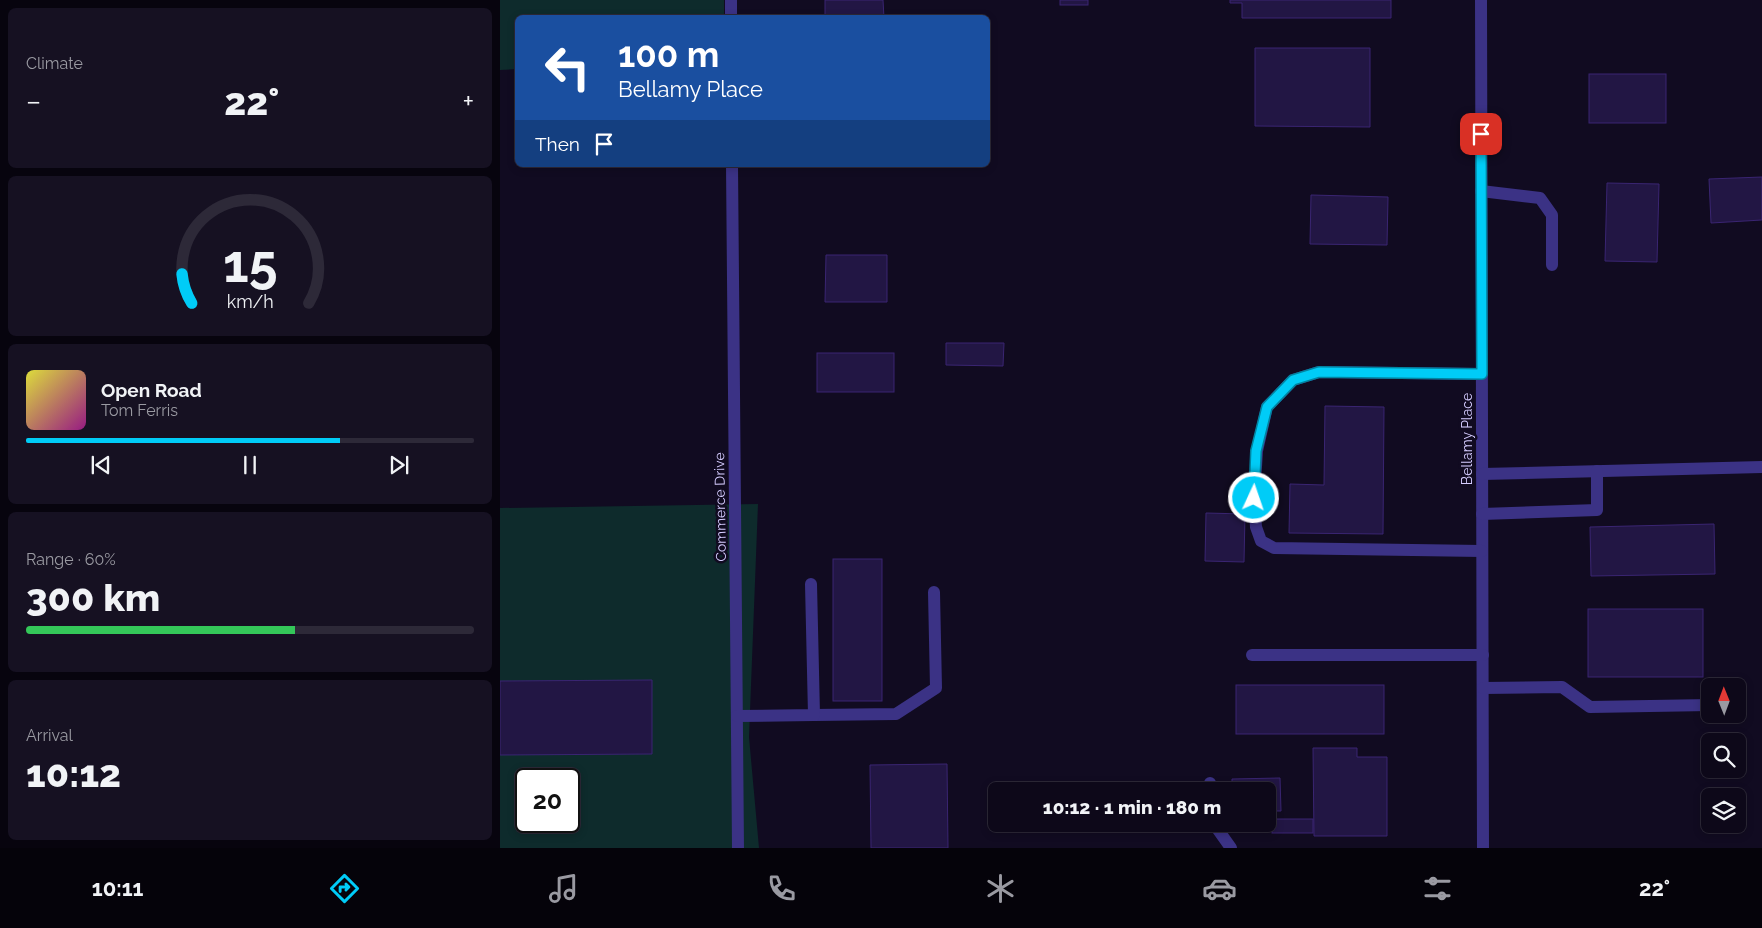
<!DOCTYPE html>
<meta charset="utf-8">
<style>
:root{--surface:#0d0819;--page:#161122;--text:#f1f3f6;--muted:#9a9aa2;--line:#2d2938;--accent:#00ccf7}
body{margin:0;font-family:Raleway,sans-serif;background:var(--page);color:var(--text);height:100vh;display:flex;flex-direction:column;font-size:19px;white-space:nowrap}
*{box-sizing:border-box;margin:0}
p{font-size:16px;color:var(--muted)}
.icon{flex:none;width:28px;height:28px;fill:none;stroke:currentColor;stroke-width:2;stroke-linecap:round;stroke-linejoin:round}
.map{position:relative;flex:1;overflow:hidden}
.details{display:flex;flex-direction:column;gap:8px;padding:8px;background:#07040e;width:500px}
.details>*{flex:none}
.hud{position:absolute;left:15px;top:15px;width:475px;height:152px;border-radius:8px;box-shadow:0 2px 8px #0003,0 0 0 1px var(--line);background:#1a4fa0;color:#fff;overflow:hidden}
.needle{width:32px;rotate:359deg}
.buttons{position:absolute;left:1201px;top:678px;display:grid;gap:10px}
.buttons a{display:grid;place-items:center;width:45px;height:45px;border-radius:8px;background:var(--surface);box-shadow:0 2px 8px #0003,0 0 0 1px var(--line);font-size:25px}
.speed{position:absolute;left:15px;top:768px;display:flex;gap:10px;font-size:25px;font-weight:700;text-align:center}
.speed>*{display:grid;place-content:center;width:65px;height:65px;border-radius:50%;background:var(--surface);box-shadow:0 2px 8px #0003,0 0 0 1px var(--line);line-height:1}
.speed .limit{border:2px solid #111;border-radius:8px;background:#fff;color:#111}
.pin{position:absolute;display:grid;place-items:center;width:42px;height:42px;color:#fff;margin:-21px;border-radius:10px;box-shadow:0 2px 8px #0006}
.me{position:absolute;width:55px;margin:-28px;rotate:3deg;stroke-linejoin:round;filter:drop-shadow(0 0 4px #0008)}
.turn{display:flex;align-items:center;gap:18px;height:105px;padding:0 20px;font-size:22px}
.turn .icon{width:65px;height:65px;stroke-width:2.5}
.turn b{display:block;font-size:35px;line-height:42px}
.then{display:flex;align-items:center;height:48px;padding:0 20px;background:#0003;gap:10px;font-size:19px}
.big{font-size:38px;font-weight:800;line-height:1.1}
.details .tile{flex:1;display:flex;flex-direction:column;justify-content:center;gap:8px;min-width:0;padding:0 18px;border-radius:8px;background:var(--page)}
.details .dial{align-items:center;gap:0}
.dial svg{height:130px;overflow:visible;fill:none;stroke:var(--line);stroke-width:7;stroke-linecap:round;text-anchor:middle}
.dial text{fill:var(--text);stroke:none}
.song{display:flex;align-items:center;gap:15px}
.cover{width:60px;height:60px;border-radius:8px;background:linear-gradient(135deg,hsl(60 70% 55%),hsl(310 70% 35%))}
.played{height:5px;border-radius:2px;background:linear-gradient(90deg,var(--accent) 70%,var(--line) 70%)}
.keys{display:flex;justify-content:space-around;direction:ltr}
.heat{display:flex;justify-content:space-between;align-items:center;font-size:28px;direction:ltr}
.charge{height:8px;border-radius:4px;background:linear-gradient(90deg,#34c759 60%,var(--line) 0)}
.trip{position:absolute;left:488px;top:782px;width:288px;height:50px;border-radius:8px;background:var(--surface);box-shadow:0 2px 8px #0003,0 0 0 1px var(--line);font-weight:800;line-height:50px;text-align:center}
.tab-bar{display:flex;height:80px;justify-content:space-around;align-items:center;background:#05030a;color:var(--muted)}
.tab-bar .icon{width:35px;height:35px}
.tab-bar .active{color:var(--accent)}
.tab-bar b{font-size:22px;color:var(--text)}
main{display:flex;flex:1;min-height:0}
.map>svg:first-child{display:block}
</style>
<main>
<section class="details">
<div class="tile"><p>Climate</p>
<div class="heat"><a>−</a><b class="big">22°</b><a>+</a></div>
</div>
<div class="tile dial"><svg viewBox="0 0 100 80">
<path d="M14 69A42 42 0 1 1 86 69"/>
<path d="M14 69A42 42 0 0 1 8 51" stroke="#00ccf7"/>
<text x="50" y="56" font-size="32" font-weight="700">15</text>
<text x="50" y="72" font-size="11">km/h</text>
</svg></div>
<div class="tile">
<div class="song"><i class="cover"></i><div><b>Open Road</b><p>Tom Ferris</p></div></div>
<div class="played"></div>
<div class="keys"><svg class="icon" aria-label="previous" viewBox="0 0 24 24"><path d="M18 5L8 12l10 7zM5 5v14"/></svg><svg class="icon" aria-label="pause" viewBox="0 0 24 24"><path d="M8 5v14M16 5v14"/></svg><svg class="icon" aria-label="next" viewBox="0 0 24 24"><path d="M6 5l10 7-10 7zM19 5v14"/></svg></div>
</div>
<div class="tile"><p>Range · 60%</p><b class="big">300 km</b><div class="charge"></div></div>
<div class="tile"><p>Arrival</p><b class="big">10:12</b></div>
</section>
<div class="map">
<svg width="1262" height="848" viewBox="0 0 1262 848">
<rect width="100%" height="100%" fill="#110b21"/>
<g fill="#0e2b2c" fill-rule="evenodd">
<polygon points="0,0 224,0 224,17 18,18 17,69 0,70"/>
<path d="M258 504 249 737 259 848H0V508ZM26 779H69V821H26Z"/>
</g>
<g fill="#221644" stroke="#3a2572">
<polygon points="325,0 383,0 384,18 325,18"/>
<rect x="560" y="0" width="28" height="5"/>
<polygon points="730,0 891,0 891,18 742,18 742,3 730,3"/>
<polygon points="755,48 870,48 870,127 755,126"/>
<rect x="1089" y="74" width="77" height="49"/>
<polygon points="1262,177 1262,220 1211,223 1209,179"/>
<polygon points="1107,183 1159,184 1157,262 1105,261"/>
<polygon points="811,195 888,197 887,245 810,244"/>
<polygon points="326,255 387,255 387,302 325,302"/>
<polygon points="446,343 504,343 503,366 446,365"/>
<rect x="317" y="353" width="77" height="39"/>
<polygon points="825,406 884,407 883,534 789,533 790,484 824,485"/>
<polygon points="706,513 745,514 744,562 705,561"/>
<polygon points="1214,524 1215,574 1091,576 1090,527"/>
<rect x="333" y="559" width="49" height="142"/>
<rect x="1088" y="609" width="115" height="68"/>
<polygon points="152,680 152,754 0,755 0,681"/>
<rect x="736" y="685" width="148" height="49"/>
<polygon points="813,748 857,748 857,757 887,757 887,836 814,836"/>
<polygon points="447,764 448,848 371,848 370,765"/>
<polygon points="780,778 781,811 766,811 766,791 732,791 732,779"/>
<rect x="772" y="819" width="41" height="14"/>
</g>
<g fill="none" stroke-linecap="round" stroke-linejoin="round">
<g stroke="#3b3285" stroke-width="12">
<polyline points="231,0 231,18"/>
<polyline points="981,0 983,848"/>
<polyline points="232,165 238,848"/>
<polyline points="981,191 1040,198 1052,215 1052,265"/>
<polyline points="982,374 819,372 793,380 767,407 757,451 754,498 756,527 761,541 774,548 982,551"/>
<polyline points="982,474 1262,467"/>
<polyline points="982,514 1097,510 1097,471"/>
<polyline points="752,655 983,655"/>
<polyline points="983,688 1062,687 1090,707 1210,705"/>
<polyline points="314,715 396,714 436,688 434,592"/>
<polyline points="237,716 314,715 311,584"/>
<polyline points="710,783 710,791"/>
<polyline points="714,824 731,848"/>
</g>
</g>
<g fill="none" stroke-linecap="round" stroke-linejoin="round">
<g stroke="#0085a1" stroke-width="12">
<polyline id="route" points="754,498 756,451 767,407 793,380 819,372 982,374 981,134"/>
</g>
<use href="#route" stroke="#00ccf7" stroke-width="9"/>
</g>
<g text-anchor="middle" stroke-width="5" stroke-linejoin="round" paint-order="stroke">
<g font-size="14" fill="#d5ccff" stroke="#110b21">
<text transform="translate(967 439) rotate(-90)" y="5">Bellamy Place</text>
<text transform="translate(220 507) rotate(-91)" y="5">Commerce Drive</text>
</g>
</g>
</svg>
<div class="buttons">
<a><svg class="needle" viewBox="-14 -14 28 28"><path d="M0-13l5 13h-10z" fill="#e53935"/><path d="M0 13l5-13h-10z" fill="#9a9aa2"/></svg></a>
<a><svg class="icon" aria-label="search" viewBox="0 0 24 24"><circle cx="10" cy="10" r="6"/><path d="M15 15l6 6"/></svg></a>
<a><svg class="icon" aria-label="layers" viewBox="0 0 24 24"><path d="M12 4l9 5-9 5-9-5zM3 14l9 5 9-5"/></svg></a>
</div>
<div class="speed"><div class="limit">20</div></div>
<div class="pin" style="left:981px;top:134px;background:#d93025"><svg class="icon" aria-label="arrive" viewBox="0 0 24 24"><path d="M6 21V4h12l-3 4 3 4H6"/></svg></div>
<svg class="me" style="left:754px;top:498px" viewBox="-20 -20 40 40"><circle r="17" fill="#00ccf7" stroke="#fff" stroke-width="3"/><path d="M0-11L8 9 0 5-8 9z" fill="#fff"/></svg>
<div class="trip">10:12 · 1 min · 180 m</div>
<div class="hud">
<div class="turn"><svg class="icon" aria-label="left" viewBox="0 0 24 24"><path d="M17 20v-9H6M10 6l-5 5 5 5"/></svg><div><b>100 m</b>Bellamy Place</div></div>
<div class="then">Then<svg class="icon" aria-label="arrive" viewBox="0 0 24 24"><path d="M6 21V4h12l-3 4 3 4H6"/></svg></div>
</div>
</div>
</main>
<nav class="tab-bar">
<b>10:11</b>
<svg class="icon active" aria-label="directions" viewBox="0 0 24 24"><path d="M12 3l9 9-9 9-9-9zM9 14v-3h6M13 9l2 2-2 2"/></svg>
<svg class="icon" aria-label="music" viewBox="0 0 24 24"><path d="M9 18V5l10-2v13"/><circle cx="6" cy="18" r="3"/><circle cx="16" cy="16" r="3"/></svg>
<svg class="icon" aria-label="phone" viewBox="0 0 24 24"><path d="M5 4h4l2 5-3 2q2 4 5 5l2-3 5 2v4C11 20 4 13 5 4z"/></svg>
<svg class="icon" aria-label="climate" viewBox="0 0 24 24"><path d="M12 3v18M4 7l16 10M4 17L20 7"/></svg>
<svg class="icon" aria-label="car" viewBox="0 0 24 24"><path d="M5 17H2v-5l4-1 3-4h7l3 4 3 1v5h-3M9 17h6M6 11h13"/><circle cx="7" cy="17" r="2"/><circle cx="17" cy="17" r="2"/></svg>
<svg class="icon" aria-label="filters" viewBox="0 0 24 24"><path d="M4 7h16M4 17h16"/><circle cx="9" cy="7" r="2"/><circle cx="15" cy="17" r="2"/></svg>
<b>22°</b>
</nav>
